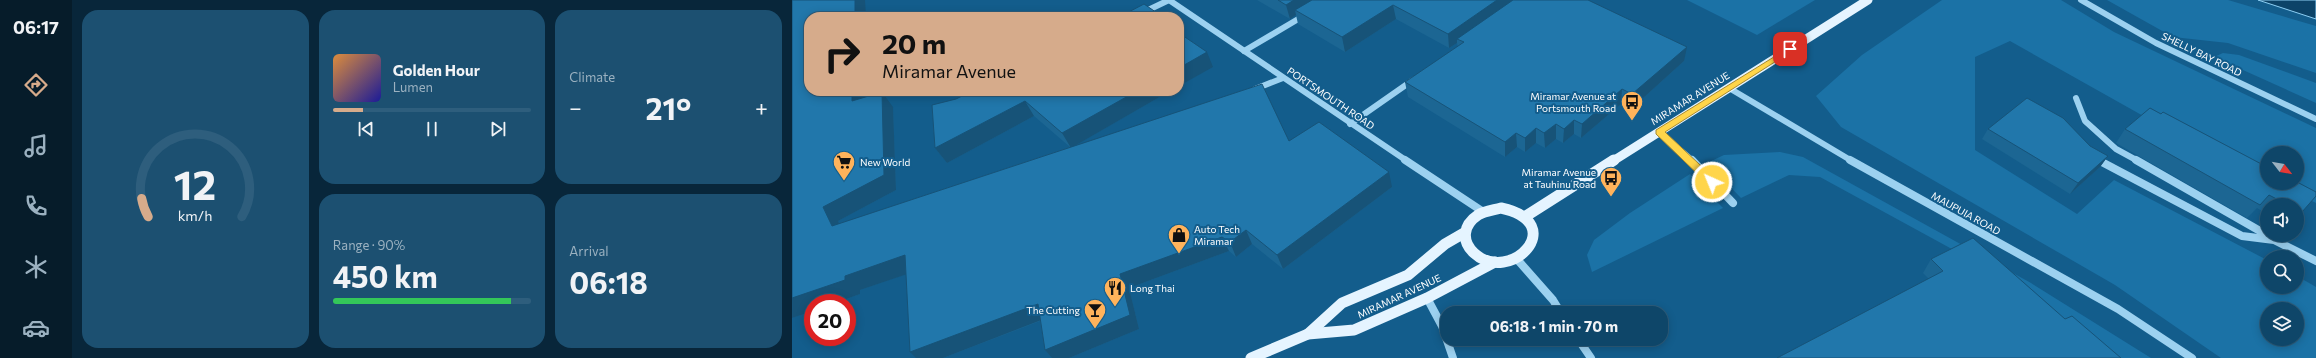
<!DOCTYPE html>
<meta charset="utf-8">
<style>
:root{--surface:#0e4669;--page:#1c5071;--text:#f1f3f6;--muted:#9bb1c0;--line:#2e5e7d;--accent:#d6ab8b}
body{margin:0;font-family:Commissioner,sans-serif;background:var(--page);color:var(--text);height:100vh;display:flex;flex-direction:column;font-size:15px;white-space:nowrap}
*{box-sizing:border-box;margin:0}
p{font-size:13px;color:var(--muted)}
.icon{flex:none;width:22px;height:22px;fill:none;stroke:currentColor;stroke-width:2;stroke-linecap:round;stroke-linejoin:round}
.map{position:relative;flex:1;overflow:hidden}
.sheet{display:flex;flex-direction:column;gap:10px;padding:10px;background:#08263a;width:720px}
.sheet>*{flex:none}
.hud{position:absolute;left:12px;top:12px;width:380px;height:84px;border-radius:16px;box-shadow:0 2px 10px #0003,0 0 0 1px var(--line);background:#d6ab8b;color:#111;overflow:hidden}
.needle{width:26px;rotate:121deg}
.fabs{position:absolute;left:1468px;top:146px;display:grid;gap:8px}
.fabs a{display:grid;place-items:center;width:44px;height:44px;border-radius:50%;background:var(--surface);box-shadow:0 2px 10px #0003,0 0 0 1px var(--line);font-size:20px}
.speed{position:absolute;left:12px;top:294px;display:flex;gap:8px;font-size:20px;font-weight:700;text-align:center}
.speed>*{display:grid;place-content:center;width:52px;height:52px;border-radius:50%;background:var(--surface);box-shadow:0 2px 10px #0003,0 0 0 1px var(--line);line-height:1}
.speed .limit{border:6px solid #d22;background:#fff;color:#111}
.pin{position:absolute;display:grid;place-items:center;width:34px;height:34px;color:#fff;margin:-17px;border-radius:8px;box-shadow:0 2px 6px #0006}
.me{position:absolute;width:44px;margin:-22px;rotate:316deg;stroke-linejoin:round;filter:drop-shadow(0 0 3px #0008)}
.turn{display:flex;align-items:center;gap:14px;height:84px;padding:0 12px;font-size:18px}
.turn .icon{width:52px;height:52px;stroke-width:2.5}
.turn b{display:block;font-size:28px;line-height:34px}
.big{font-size:30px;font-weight:700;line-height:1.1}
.sheet .widget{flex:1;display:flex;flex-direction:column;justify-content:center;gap:6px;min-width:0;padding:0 14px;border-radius:16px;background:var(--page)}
.sheet .dial{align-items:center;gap:0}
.dial svg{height:104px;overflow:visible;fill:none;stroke:var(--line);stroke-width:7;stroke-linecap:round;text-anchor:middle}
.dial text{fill:var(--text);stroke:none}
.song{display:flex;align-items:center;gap:12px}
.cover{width:48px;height:48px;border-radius:6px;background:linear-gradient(135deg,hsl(30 70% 55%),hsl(240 70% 35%))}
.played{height:4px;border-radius:2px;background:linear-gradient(90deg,var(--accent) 15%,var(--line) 15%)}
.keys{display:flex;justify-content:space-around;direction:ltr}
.heat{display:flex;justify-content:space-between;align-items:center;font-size:22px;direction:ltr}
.charge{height:6px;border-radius:3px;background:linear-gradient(90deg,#34c759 90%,var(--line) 0)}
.sheet .tiles{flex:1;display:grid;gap:10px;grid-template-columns:repeat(3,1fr)}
.widget:first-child{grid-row:span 2}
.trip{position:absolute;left:648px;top:306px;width:228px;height:40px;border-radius:16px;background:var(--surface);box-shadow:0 2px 10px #0003,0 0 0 1px var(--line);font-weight:700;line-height:40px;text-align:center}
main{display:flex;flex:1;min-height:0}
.tabs{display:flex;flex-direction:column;width:72px;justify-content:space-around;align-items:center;background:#061c2a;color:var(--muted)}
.tabs .icon{width:28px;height:28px}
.tabs .active{color:var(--accent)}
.tabs b{font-size:18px;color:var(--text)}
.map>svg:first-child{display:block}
</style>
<main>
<nav class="tabs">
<b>06:17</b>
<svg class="icon active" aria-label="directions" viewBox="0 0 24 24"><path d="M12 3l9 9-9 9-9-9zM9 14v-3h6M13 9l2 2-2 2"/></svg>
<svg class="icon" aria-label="music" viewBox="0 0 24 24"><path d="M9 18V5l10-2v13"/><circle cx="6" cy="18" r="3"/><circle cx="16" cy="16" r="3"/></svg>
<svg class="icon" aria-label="phone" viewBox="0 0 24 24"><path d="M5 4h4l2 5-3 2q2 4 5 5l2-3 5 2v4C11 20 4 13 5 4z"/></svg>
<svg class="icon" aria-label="climate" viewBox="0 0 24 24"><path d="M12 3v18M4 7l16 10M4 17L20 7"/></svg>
<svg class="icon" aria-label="car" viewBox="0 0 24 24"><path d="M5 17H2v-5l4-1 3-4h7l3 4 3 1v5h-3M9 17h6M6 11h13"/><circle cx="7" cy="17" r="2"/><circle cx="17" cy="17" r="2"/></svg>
</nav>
<section class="sheet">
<div class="tiles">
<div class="widget dial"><svg viewBox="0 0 100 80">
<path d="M14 69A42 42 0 1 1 86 69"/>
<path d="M14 69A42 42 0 0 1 9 55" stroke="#d6ab8b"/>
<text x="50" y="56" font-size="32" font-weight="700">12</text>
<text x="50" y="72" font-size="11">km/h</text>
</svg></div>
<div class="widget">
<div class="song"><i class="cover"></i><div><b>Golden Hour</b><p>Lumen</p></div></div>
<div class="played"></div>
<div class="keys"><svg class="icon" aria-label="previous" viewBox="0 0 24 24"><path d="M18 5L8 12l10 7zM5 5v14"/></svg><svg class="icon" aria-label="pause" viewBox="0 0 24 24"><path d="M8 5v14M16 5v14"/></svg><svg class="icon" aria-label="next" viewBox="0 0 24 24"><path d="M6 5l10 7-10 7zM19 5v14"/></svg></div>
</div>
<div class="widget"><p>Climate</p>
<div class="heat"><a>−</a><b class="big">21°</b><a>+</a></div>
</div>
<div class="widget"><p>Range · 90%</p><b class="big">450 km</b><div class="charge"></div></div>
<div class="widget"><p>Arrival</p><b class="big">06:18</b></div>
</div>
</section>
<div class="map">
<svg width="1524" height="358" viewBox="0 0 1524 358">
<rect width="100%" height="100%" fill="#135d8c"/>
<g fill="#1b72a6" fill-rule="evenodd">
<polygon points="895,0 1023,0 965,35"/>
<path d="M1150 0H1269L1322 32 1524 128V203L1484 183H1505V153H1475V178L1362 122 1218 41 1183 57V150L1285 214 1322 180 1475 260V287H1505V276L1524 287V358H1429L1323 285 1049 127 1024 96 1070 55ZM1475 309H1505V339H1475Z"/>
<polygon points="1315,0 1436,0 1524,26 1524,73 1436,43 1381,37"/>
<polygon points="1431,53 1447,55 1524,83 1524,103 1422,57"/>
<polygon points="988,152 1011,157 1239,283 1359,358 1307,358 1213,278 1028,177 997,175 949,198 915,163 932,155"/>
<polygon points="898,174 931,208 800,272 795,255 802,240 838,213"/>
</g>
<polygon fill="#0c4368" stroke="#8dcff4" points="1466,0 1524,0 1524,19"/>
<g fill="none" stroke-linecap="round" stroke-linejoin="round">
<g stroke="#9cd1f0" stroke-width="6">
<polyline points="377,0 615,161"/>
<polyline points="1289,0 1364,43 1524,119"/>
<polyline points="352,12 377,0"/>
<polyline points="452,51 513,15"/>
<polyline points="937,88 1060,161"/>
<polyline points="463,89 491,78"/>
<polyline points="1284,98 1293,121 1324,149 1346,161"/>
<polyline points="558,124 621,80"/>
<polyline points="867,132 901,161"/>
<polyline points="1303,159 1307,161"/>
</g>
<g stroke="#9cd1f0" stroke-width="8">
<polyline points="613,160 690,211"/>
<polyline points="900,160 941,203"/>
<polyline points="1058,160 1326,309 1400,358"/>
<polyline points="1306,160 1450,236 1482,240 1524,261"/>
<polyline points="1344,160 1475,235"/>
<polyline points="724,258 761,300 769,313"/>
<polyline points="635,298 650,326 661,358"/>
<polyline points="786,339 799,358"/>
</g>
<polyline stroke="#e5f4ff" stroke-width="9" points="821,161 1076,0"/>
<g stroke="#e5f4ff" stroke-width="11">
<path d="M709 208C779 223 718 286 682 253 669 241 671 225 686 215 692 211 702 210 709 208Z"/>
<polyline points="734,216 822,160"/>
<polyline points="516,334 550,303 616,275 653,244 672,233"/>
<polyline points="459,358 516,334 562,330 635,298 703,262"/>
</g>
</g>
<g fill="#1c6693">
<polygon points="0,0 72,97 101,107 104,190 46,221 47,224 278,147 242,116 155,163 143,148 140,105 378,91 282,146 497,141 600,187 491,269 460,244 444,257 437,251 337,288 347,329 277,358 260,358 253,350 248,321 151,358 124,358 114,274 68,290 68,294 43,303 21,303 21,311 0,318"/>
<polygon points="465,0 796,0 892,61 839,109 829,104 789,138 782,134 771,143 764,139 753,148 744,143 733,152 725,147 713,157 616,97 613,82 666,47 665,43 657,48 604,19 553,52 506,24 504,15 498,19"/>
<polygon points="1358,108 1369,114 1371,112 1475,167 1475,183 1505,183 1505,182 1524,192 1524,196 1505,217 1505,205 1475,205 1475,214 1465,208 1455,218 1324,143 1333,129"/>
<polygon points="1196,129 1298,146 1316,156 1308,167 1278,194 1190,139"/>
<polygon points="1139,259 1273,319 1137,279 1131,273"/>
</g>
<g fill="#175378">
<polygon points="63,0 73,0 74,17 63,17"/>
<polygon points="502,0 530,0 503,10 504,15 498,19 494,5"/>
<polygon points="705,0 726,0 665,39 665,43 657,48 656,34"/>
<polygon points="601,5 604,19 553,52 550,37"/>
<polygon points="895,47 892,61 839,109 840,94"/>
<polygon points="415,52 421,67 387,86 387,68"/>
<polygon points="830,89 829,104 789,138 790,124"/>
<polygon points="60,91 73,91 72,115 60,101"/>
<polygon points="345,91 378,91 279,148 270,133"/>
<polygon points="90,92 101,107 104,190 46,221 54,240 40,226 31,207"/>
<polygon points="233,101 242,116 155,163 143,148"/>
<polygon points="782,120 782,134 771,143 772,129"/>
<polygon points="764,124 764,139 753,148 752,133"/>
<polygon points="744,128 744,143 733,152 733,138"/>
<polygon points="724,133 725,147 713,157 713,142"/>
<polygon points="1316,156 1308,167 1278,194 1286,183"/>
<polygon points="597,172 600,187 491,269 485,255"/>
<polygon points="454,230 460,244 444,257 438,242"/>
<polygon points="430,237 437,251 337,288 347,329 277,358 260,358 253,350 328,274"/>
<polygon points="113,255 127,270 68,290 68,294 43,303 21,303 21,311 0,318 0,298 53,276"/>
<polygon points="246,304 257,317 151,358 124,358 118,352"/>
</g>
<g fill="#2177ab" stroke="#175378">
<polygon points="0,0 63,0 63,17 17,17 17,91 60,91 60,101 90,92 92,175 31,207 40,226 470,84 497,141 527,122 597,172 485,255 454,230 438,242 430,237 328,274 338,315 253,350 246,304 118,352 113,255 53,276 53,280 0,298"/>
<polygon points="486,0 502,0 494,5"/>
<polygon points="520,0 705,0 656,34 601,5 550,37 503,10"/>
<polygon points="721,0 796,0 895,47 840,94 830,89 790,124 782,120 772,129 764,124 752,133 744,128 733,138 724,133 713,142 613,82 672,42 665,39"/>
<polygon points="352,4 371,17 327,17"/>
<polygon points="387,33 415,52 387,68"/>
<polygon points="180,91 345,91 270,133 233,101 143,148 140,105 164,99"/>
<polygon points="1235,98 1271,118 1298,146 1316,156 1286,183 1196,129"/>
<polygon points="1358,108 1369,114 1371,112 1475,167 1475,183 1505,183 1505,182 1524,192 1524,196 1510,212 1505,210 1505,205 1496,205 1477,195 1468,205 1333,129"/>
<polygon points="1181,238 1273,319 1280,316 1329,358 985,358 1151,271 1139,259"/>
</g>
<polygon fill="#ffd54a" stroke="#a68a30" points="998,47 1001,49 1000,51 873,132 924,180 924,185 917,185 864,134 864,130"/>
<defs>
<g id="bus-pin" transform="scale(1.15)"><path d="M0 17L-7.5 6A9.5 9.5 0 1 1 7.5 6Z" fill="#ffb35b" stroke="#135d8c"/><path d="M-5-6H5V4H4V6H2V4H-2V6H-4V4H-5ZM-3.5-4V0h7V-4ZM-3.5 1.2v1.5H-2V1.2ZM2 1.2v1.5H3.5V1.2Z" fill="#111"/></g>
<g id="supermarket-pin" transform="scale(1.15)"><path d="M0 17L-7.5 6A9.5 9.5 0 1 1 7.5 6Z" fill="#ffb35b" stroke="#135d8c"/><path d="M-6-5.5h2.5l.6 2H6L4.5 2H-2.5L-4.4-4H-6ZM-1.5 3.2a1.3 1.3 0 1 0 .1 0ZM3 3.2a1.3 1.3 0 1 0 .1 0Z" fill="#111"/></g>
<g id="shop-pin" transform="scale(1.15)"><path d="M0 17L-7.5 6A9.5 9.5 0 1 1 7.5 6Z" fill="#ffb35b" stroke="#135d8c"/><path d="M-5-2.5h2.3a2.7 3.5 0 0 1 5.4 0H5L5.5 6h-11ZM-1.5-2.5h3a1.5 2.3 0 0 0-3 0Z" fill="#111"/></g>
<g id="restaurant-pin" transform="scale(1.15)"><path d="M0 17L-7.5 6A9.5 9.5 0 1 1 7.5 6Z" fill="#ffb35b" stroke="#135d8c"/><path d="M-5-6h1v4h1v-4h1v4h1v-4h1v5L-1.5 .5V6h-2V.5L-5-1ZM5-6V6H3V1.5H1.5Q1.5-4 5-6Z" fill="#111"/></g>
<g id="bar-pin" transform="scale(1.15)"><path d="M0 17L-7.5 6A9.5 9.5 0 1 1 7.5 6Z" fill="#ffb35b" stroke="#135d8c"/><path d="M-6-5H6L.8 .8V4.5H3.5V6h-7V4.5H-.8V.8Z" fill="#111"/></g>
</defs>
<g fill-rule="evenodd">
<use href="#bus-pin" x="840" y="102"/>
<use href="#supermarket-pin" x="52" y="162"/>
<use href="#bus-pin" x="819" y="178"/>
<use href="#shop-pin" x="387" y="235"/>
<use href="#restaurant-pin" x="323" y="288"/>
<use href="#bar-pin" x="303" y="310"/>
</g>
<g text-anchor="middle" stroke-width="4" stroke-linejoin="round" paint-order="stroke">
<g font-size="10" fill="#fff" stroke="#135d8c">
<text transform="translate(1410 54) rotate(26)" y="4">SHELLY BAY ROAD</text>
<text transform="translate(539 98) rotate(34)" y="4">PORTSMOUTH ROAD</text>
<text transform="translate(898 98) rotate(-32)" y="4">MIRAMAR AVENUE</text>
<text transform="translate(1174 213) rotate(29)" y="4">MAUPUIA ROAD</text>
<text transform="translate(607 296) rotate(-25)" y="4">MIRAMAR AVENUE</text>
</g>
<g font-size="10" fill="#fff" stroke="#135d8c" text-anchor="end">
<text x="824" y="100">Miramar Avenue at<tspan x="824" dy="12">Portsmouth Road</tspan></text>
<text x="68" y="166" text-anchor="start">New World</text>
<text x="804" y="176">Miramar Avenue<tspan x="804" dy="12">at Tauhinu Road</tspan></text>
<text x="402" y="233" text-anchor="start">Auto Tech<tspan x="402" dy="12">Miramar</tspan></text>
<text x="338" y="292" text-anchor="start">Long Thai</text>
<text x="288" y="314">The Cutting</text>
</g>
</g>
</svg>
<div class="fabs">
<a><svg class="needle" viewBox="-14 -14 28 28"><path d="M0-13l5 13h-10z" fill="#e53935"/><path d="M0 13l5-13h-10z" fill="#9bb1c0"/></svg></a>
<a><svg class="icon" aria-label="sound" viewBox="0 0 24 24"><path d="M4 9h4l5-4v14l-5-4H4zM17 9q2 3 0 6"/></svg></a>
<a><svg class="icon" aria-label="search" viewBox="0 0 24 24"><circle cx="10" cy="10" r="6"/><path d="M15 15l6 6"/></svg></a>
<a><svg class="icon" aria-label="layers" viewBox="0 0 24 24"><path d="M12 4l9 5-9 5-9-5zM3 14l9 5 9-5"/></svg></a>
</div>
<div class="speed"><div class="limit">20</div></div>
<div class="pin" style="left:998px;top:49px;background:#d93025"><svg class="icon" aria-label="arrive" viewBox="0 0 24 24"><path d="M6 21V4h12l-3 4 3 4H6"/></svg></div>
<svg class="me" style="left:920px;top:182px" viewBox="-20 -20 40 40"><circle r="17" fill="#ffd54a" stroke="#fff" stroke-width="3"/><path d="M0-11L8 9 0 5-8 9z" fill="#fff"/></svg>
<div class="trip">06:18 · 1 min · 70 m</div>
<div class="hud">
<div class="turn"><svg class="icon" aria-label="right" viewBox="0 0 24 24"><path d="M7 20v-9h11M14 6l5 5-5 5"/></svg><div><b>20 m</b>Miramar Avenue</div></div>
</div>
</div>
</main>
